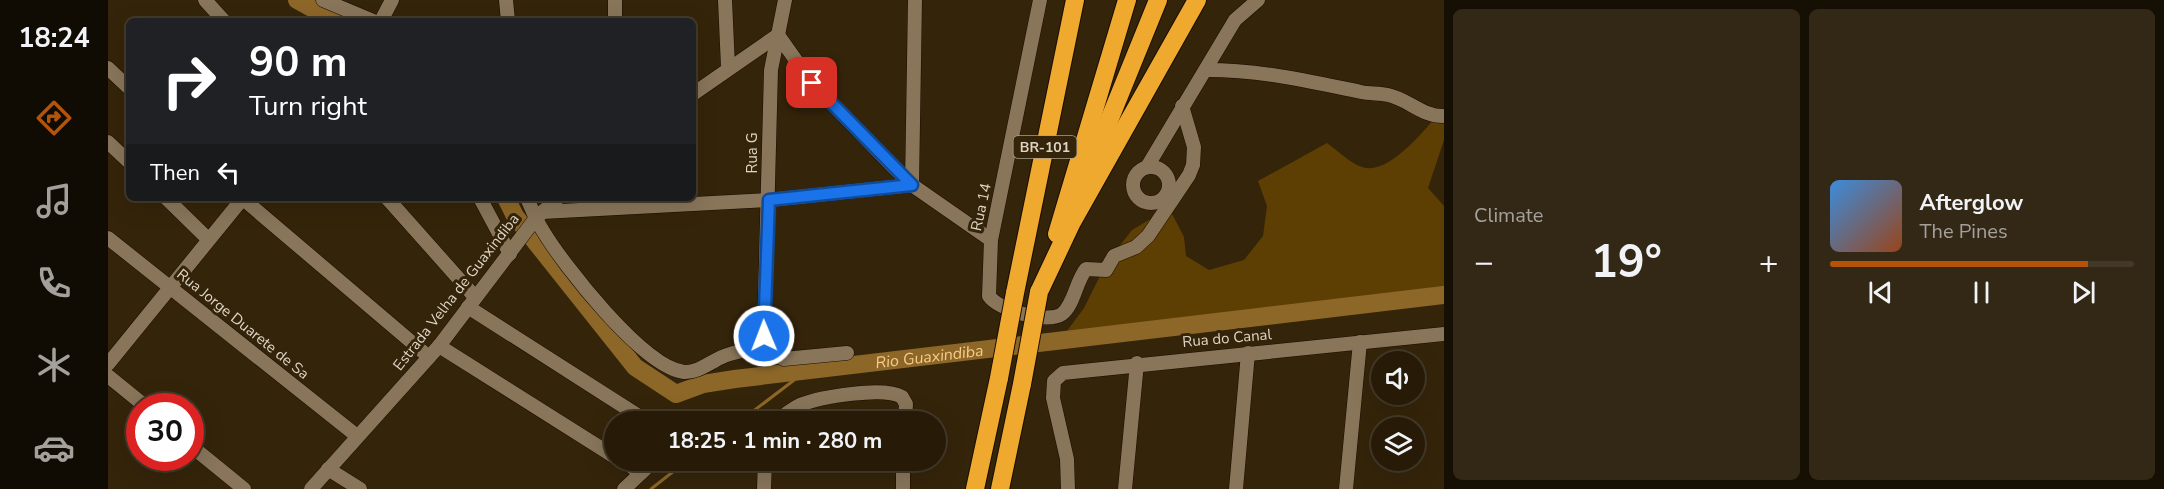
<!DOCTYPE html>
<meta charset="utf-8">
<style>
:root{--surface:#271b08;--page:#332816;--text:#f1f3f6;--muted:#a4a19c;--line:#433929;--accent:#b45309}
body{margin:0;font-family:"Nunito Sans",sans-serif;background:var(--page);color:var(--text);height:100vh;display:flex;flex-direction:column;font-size:22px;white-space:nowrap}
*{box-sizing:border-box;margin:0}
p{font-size:20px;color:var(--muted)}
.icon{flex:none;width:33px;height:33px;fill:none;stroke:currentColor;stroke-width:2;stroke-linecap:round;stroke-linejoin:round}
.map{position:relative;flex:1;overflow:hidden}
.details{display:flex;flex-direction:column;gap:9px;padding:9px;background:#150f04;width:720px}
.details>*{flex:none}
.guide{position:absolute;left:18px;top:18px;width:570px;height:183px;border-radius:9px;box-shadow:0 6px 24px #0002,0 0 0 2px var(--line);background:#202124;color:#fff;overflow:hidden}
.buttons{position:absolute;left:1263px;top:351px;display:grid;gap:12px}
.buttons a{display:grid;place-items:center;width:54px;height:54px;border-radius:50%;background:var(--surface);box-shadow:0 6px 24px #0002,0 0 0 2px var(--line);font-size:30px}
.speed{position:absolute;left:18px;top:393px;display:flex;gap:12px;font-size:30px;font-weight:700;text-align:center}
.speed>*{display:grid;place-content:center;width:78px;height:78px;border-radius:50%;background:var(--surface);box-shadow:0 6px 24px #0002,0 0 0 2px var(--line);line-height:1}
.speed .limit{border:9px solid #d22;background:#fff;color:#111}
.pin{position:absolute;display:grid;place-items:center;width:51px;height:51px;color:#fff;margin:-26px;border-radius:12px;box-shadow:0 3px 9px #0006}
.me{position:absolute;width:66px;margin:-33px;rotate:359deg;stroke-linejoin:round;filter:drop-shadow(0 0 4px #0008)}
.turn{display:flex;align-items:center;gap:21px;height:126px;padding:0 24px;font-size:27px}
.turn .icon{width:78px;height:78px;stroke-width:2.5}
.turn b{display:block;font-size:42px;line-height:51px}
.then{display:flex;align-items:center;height:57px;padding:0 24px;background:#0003;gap:12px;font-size:22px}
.big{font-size:45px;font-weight:700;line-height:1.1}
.details .card{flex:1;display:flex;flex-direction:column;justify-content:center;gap:9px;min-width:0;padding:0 21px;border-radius:9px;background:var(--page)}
.song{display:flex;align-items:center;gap:18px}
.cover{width:72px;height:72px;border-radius:9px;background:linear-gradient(135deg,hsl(210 70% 55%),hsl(20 70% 35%))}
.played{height:6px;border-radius:3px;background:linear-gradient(90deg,var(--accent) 85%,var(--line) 85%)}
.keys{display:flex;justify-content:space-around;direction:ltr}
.heat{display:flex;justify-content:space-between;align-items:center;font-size:33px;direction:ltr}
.details .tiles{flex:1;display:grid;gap:9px;grid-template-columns:repeat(2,1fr)}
.trip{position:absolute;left:496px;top:411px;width:342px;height:60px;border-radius:30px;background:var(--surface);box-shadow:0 6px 24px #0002,0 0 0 2px var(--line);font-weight:700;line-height:60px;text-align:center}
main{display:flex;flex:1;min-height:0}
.menu{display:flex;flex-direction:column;width:108px;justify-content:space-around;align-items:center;background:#100b03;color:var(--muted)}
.menu .icon{width:42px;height:42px}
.menu .current{color:var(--accent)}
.menu b{font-size:27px;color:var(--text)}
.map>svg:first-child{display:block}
</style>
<main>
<nav class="menu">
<b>18:24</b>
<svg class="icon current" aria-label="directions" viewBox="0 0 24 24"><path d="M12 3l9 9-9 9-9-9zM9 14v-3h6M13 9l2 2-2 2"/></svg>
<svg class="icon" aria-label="music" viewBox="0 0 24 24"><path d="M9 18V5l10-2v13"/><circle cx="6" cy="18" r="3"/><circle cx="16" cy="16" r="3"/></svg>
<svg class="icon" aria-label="phone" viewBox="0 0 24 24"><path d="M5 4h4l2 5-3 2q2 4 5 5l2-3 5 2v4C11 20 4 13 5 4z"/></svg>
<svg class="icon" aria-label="climate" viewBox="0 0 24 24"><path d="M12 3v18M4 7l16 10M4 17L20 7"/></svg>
<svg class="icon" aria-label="car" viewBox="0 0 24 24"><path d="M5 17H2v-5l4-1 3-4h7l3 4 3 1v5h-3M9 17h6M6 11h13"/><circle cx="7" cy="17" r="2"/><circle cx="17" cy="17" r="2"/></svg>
</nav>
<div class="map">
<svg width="1336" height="489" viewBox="0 0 1336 489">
<rect width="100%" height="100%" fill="#34240a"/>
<path fill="#5e3f03" d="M1328 117 1336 120V140L1320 188 1336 206V294L980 337 956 335 976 308 999 262 1024 230 1061 208 1076 237 1078 256 1101 270 1136 260 1155 236 1159 206 1150 181 1219 143C1230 151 1242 163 1254 167 1279 176 1314 133 1328 117Z"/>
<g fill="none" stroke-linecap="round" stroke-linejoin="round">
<g stroke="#8d6728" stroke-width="3">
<polyline points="631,422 698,371"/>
<polyline points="543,489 580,460"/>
</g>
<g stroke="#8d6728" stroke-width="18">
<polyline points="189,0 207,10 244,21"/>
<path id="s1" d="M398 198 407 216 527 367 568 394 595 384 627 379 1336 295"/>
</g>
<g stroke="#1b0c00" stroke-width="15">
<g id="minor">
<polyline points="97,0 116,21"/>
<polyline points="215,0 265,21"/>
<polyline points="398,0 400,21"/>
<polyline points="507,0 507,21"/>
<polyline points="617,0 620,67"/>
<path d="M932 0 883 240 881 296C890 310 939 324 954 314 966 305 968 281 978 269L998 270 1006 256 1028 247 1040 236 1081 175 1085 165 1086 147 1074 106"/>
<polyline points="273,21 284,0"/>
<polyline points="670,35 704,83 786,168 804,185 883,240"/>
<polyline points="0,68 21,88"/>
<path d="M1098 70C1154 70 1199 81 1253 92 1262 94 1271 93 1280 95 1300 99 1315 117 1336 116"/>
<polyline points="585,94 670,35"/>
<polyline points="0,142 21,162"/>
<circle cx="1043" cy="185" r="18"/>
<polyline points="1039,167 1127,20 1150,0"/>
<polyline points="804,185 807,0"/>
<polyline points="58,198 100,239"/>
<polyline points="134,198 321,357"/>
<polyline points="279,198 367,297"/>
<polyline points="372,198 402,254"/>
<path d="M419 198C424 209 428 221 435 231 456 266 535 367 576 372 590 373 602 362 614 357 626 351 641 351 653 344L656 336 663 70 677 0"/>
<polyline points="434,212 661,200 804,185"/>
<polyline points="0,238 249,436"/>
<polyline points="360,307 540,422"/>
<polyline points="655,340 669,356 676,359 739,353"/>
<polyline points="331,346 507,457"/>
<polyline points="0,364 135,198"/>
<polyline points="0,376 37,406"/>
<path d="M669 422C676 415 684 409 692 405 712 397 776 386 794 397L798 404 797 422"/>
<polyline points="82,445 136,489"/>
<polyline points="513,460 533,473"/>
<polyline points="220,469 252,489"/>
<polyline points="203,489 331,346 428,218 450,198"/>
<polyline points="516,489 547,460"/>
<polyline points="656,489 657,460"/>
<polyline points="795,489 795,460"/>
<polyline points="960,489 959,459 945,398 946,381 955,373 1336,334"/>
<polyline points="1017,489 1029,363"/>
<polyline points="1128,489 1140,353"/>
<polyline points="1238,489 1252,342"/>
</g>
</g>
<g stroke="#1b0c00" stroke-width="20">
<g id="highway">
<polyline points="974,187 1050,0"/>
<polyline points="949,234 1019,0"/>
<polyline points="931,292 964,222 1089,0"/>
<polyline points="907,293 967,0"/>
<polyline points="867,489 891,378"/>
<polyline points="892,489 914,384"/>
</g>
</g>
<use href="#minor" stroke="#88755a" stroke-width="14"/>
<use href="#highway" stroke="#eea92e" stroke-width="18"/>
<g stroke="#1b0c00" stroke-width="20" stroke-linecap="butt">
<g id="highway-bridge">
<polyline points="891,378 907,293"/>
<polyline points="914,384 931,292"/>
</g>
</g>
<use href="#highway-bridge" stroke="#eea92e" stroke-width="18"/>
</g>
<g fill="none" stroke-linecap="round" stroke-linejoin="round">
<g stroke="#114b97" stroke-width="15">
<polyline id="route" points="656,336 661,200 804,185 704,83"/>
</g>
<use href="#route" stroke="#1a73e8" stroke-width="10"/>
</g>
<g text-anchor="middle" stroke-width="6" stroke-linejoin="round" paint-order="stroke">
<rect fill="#34240a" stroke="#aca08e" stroke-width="1.5" x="905.5" y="136" width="63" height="22" rx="4.5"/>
<g font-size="14" font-weight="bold" fill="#dfd5c6">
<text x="937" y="152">BR-101</text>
</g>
<g font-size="15" fill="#dfd5c6" stroke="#34240a">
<text transform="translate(644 153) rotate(-90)" y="5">Rua G</text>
<text transform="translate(873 207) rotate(-78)" y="5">Rua 14</text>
<text transform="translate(348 292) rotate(-52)" y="5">Estrada Velha de Guaxindiba</text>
<text transform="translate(135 324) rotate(39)" y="5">Rua Jorge Duarete de Sa</text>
<text transform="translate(1119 338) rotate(-5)" y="5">Rua do Canal</text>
</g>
<g font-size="16" font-style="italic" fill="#f8cb88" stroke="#34240a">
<text dy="6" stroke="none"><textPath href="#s1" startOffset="519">Rio Guaxindiba</textPath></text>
</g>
</g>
</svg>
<div class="buttons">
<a><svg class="icon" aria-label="sound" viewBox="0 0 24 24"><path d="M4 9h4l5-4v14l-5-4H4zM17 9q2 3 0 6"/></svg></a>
<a><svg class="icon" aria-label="layers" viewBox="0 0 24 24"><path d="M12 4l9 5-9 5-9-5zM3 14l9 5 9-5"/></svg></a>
</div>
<div class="speed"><div class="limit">30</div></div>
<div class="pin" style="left:704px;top:83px;background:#d93025"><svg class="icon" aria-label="arrive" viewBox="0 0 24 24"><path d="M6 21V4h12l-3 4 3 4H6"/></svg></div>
<svg class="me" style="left:656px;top:336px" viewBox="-20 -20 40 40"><circle r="17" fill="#1a73e8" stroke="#fff" stroke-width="3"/><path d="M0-11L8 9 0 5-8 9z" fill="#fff"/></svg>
<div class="trip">18:25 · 1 min · 280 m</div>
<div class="guide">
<div class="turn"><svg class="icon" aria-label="right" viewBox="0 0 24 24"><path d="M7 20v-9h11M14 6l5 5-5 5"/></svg><div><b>90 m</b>Turn right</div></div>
<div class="then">Then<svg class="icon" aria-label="left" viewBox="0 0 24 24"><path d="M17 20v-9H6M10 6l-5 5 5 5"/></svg></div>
</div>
</div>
<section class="details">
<div class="tiles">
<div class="card"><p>Climate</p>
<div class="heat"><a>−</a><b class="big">19°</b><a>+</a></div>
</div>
<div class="card">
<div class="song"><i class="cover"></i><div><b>Afterglow</b><p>The Pines</p></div></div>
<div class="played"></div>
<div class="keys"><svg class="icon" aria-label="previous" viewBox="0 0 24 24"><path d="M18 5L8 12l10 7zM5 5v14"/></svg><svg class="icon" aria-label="pause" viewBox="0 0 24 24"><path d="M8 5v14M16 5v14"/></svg><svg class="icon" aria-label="next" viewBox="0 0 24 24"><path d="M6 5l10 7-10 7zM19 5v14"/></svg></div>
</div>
</div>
</section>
</main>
